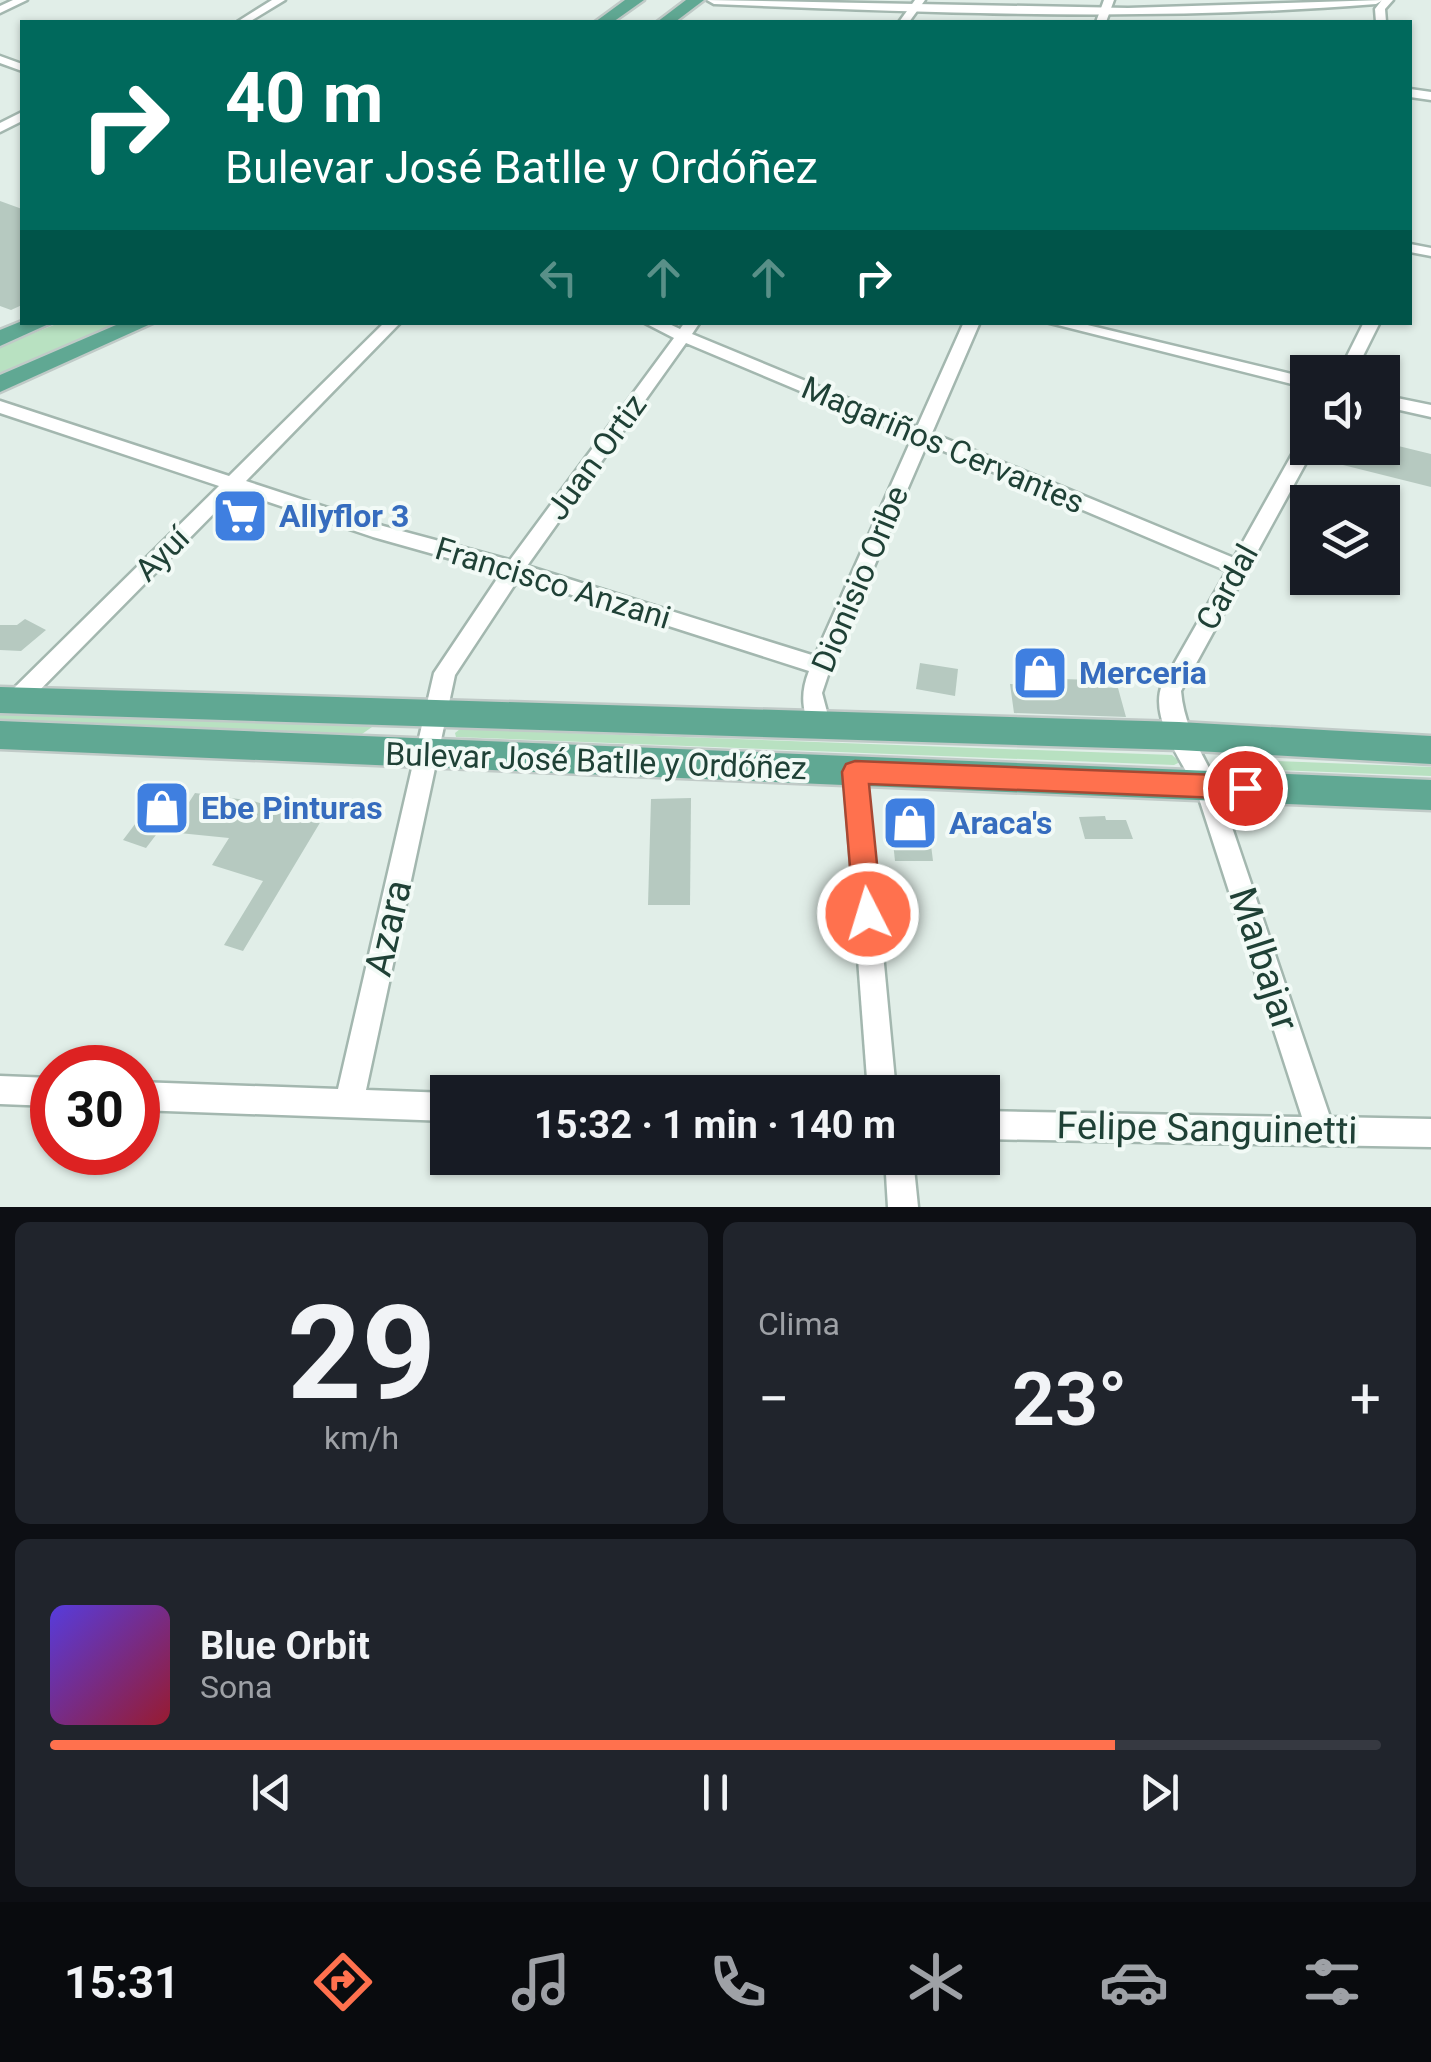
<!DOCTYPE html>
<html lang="es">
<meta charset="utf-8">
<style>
:root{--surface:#171b24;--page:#20242c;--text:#f1f3f6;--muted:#9ea1a6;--line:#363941;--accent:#ff714e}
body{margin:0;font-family:Roboto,sans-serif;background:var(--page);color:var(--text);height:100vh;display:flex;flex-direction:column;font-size:38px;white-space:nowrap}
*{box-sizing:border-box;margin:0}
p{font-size:32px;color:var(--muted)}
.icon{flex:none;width:55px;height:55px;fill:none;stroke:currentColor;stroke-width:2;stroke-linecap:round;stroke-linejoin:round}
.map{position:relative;height:1207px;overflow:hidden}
.side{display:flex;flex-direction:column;gap:15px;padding:15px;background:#0d0f14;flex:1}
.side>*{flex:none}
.guide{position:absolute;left:20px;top:20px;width:1392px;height:305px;border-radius:0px;box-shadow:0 2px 8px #0004;background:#00695c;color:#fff;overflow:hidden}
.buttons{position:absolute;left:1290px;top:355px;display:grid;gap:20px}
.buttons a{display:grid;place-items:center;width:110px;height:110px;border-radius:0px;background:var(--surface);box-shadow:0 2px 8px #0004;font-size:50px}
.speed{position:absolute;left:30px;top:1045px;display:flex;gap:20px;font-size:50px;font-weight:700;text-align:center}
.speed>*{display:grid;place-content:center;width:130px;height:130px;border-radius:50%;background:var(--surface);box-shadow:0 2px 8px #0004;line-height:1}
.speed .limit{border:15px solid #d22;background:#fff;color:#111}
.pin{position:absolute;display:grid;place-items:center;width:85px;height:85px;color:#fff;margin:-42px;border:5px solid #fff;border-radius:50%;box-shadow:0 2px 10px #0007}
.me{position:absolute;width:110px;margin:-55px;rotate:355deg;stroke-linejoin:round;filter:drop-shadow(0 0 8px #0008)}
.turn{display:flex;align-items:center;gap:35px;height:210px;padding:0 40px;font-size:45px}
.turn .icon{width:130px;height:130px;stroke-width:2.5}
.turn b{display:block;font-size:70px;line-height:85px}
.lanes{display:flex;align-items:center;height:95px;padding:0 40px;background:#0003;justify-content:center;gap:50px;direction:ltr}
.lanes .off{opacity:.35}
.big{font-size:75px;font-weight:700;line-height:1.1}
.side .widget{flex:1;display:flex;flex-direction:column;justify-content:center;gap:15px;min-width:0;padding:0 35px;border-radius:15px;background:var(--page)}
.side .dial{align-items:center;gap:0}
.dial b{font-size:130px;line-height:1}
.song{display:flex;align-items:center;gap:30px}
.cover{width:120px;height:120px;border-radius:15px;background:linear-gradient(135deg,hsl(250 70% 55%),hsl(350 70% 35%))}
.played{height:10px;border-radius:5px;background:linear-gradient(90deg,var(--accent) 80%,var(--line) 80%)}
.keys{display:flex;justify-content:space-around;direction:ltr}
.heat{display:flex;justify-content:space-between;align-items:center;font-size:55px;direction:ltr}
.side .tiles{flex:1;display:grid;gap:15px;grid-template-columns:1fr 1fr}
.widget:last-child{grid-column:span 2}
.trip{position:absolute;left:430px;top:1075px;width:570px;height:100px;border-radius:0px;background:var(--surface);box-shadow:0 2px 8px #0004;font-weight:700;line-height:100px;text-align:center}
.tabs{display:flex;height:160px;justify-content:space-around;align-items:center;background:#090b0e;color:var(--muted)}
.tabs .icon{width:70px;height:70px}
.tabs .on{color:var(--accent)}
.tabs b{font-size:45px;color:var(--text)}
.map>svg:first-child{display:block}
</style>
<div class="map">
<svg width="1431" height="1207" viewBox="0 0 1431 1207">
<rect width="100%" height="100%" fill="#e1eee8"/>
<g fill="#b8e1c1">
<polygon points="59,323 123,323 0,374 0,346"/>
<polygon points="0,709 368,724 372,727 362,734 0,720"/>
<polygon points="460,729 1172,755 1180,762 1174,765 456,737 455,733"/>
<polygon points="1224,759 1431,767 1431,776 1225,768 1217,764"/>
</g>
<g fill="#b6c9c0">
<polygon points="0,201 22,209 22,305 11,310 0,306"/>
<polygon points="1382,442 1431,454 1431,487 1343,465 1344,448 1382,448"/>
<polygon points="25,619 46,630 21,651 0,650 0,625 17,625"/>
<polygon points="920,663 958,669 955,696 916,689"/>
<polygon points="1062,679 1093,680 1095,687 1118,688 1126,717 1014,713 1010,684 1063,685"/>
<polygon points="195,793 253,801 321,821 243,951 224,945 263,881 212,865 229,838 159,831 146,848 123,840 154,799 184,810"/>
<polygon points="691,798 690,905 648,905 651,799"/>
<polygon points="890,814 927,814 933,861 895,861"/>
<polygon points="1105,816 1106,820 1126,820 1133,839 1085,839 1079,817"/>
</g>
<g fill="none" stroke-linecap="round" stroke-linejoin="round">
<g stroke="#a3b7af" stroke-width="5">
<g id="minor">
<polygon points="13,0 27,0 0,13 0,6"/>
<polygon points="272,0 285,0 249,22 237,22"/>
<polygon points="915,0 925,0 909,22 899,22"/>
<polygon points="1104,0 1114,0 1106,22 1096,22"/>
<polygon points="1382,0 1393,0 1385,9 1386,22 1376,22 1375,9"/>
<polygon points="0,56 22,64 22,71 0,63"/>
<polygon points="1410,89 1431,92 1431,100 1410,97"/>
<polygon points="22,112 22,121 0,132 0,123"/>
<polygon points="1410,244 1431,248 1431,256 1410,252"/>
<path d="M385 322H401L246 481 383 526 510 560 674 338 643 322H665L680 329 685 322H700L692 334 917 427 964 322H980L932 433 1234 558 1299 442 1308 436V448H1314L1181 691C1184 728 1203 754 1218 786L1330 1117 1431 1119V1147L982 1139V1111L1302 1117 1196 789C1182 762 1149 717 1162 685L1227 571 927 444 831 666 822 693 831 727 828 734 820 736 812 734C802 710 800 694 809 671L519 578 455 675 366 1090 448 1093V1121L138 1110V1082L338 1089 434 673 501 573 373 537 236 491 23 707 15 710 7 707 4 701 7 695 219 486 0 413V401L229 476ZM686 343 912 438 815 656 527 566Z"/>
<polygon points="1046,322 1075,322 1308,378 1308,388"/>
<polygon points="1364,322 1380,322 1355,372 1339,372"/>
<polygon points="1382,395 1431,405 1431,417 1382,406"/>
<polygon points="855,762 863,765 866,772 896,1092 868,1092 844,772 847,765"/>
<polygon points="0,1076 52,1078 52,1106 0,1104"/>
<polygon points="885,1158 913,1158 918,1207 888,1207"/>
</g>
</g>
<g stroke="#a3b7af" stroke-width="5">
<path id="tertiary" d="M707 0 1128 8 1383 0 1376 4C1155 22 935 13 714 4Z"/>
</g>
<g stroke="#c0cac7" stroke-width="5">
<g id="primary">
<polygon points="625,0 644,0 613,22 595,22"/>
<polygon points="686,0 704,0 675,22 657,22"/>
<polygon points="22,321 53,322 0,346 0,330"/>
<polygon points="123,322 155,322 0,392 0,375"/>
<polygon points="0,687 1179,722 1431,736 1431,764 1179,750 0,713"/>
<polygon points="0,721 1431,780 1431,810 0,749"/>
</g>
</g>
<use href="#minor" fill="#fff" fill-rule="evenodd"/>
<use href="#tertiary" fill="#fff" fill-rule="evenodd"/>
<use href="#primary" fill="#60a893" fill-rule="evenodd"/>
</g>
<polygon fill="#ff714e" stroke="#a64933" stroke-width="2.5" points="855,761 1245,776 1254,779 1258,788 1254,796 1245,799 869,784 882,914 878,923 868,927 858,923 854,914 842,772 846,764"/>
<defs>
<g id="supermarket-square" transform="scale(2.875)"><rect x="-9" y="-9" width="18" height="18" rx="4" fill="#3f7fe0" stroke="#f2faf6"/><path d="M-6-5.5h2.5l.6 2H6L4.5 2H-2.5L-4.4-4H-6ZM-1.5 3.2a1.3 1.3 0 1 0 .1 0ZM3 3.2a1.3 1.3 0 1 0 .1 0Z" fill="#fff"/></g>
<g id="shop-square" transform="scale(2.875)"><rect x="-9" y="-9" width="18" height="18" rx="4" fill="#3f7fe0" stroke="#f2faf6"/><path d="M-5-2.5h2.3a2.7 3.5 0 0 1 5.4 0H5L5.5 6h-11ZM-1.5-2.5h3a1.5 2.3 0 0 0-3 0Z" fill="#fff"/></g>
</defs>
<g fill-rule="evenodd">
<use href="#supermarket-square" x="240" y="516"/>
<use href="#shop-square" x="1040" y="673"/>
<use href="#shop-square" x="162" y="808"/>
<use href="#shop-square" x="910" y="823"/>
</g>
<g text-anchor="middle" stroke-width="8" stroke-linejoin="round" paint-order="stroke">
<g font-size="32" fill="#1f4136" stroke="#f2faf6">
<text transform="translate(943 445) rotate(23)" y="11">Magariños Cervantes</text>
<text transform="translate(596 457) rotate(-54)" y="11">Juan Ortiz</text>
<text transform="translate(162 554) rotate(-45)" y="11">Ayuí</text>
<text transform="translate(860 579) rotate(-67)" y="11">Dionisio Oribe</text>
<text transform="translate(553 583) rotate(17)" y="11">Francisco Anzani</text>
<text transform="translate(1227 587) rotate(-61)" y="11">Cardal</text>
<text transform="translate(596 761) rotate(2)" y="11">Bulevar José Batlle y Ordóñez</text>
</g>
<g font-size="32" font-weight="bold" fill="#366cbe" stroke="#f2faf6" text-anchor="start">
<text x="279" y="527">Allyflor 3</text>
<text x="1079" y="684">Merceria</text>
<text x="201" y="819">Ebe Pinturas</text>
<text x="949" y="834">Araca's</text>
</g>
<g font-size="38" fill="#1f4136" stroke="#f2faf6">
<text transform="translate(388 928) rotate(-77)" y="13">Azara</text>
<text transform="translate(1264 959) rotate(72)" y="13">Malbajar</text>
<text transform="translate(1207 1128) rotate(1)" y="13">Felipe Sanguinetti</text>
</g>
</g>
</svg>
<div class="buttons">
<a><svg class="icon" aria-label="sound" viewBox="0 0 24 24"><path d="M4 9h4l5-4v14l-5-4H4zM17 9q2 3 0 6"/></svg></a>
<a><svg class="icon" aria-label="layers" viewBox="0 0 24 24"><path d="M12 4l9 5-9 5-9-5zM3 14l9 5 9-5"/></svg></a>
</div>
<div class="speed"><div class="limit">30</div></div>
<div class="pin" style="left:1245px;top:788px;background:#d93025"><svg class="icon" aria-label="arrive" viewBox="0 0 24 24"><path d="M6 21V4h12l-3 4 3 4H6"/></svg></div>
<svg class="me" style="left:868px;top:914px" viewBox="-20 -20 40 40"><circle r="17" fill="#ff714e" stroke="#fff" stroke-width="3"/><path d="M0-11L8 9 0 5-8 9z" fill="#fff"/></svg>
<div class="trip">15:32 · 1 min · 140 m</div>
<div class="guide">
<div class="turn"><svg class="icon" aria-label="right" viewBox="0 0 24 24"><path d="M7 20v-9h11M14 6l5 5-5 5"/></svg><div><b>40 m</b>Bulevar José Batlle y Ordóñez</div></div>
<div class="lanes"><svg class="icon off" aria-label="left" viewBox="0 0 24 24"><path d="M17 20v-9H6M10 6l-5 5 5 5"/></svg><svg class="icon off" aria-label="ahead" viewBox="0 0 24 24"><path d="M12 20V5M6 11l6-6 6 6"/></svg><svg class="icon off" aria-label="ahead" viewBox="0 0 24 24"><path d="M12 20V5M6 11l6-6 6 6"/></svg><svg class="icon" aria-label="right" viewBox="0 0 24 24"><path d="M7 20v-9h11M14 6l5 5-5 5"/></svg></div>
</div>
</div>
<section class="side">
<div class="tiles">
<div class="widget dial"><b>29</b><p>km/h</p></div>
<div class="widget"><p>Clima</p>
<div class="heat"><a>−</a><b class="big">23°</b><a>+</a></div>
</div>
<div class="widget">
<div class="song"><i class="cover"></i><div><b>Blue Orbit</b><p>Sona</p></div></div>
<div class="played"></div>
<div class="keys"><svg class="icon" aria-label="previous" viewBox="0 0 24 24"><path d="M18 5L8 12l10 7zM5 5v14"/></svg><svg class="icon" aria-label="pause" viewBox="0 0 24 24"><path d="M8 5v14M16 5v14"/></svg><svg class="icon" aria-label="next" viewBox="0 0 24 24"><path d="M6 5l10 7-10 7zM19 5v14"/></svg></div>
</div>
</div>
</section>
<nav class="tabs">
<b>15:31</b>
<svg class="icon on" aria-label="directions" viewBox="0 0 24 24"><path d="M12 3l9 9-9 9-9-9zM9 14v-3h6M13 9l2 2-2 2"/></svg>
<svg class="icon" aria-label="music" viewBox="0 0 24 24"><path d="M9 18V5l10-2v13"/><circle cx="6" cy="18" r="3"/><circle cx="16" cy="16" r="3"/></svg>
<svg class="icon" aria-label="phone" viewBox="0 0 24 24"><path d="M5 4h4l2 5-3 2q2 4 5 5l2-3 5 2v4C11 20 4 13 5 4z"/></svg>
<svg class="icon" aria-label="climate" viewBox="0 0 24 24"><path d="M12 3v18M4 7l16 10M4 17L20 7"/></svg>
<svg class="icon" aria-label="car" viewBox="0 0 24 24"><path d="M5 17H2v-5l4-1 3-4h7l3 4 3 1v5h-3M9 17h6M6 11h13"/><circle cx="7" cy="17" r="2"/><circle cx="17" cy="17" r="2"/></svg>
<svg class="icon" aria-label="filters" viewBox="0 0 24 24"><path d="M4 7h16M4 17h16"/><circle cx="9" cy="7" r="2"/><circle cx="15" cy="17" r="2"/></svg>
</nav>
